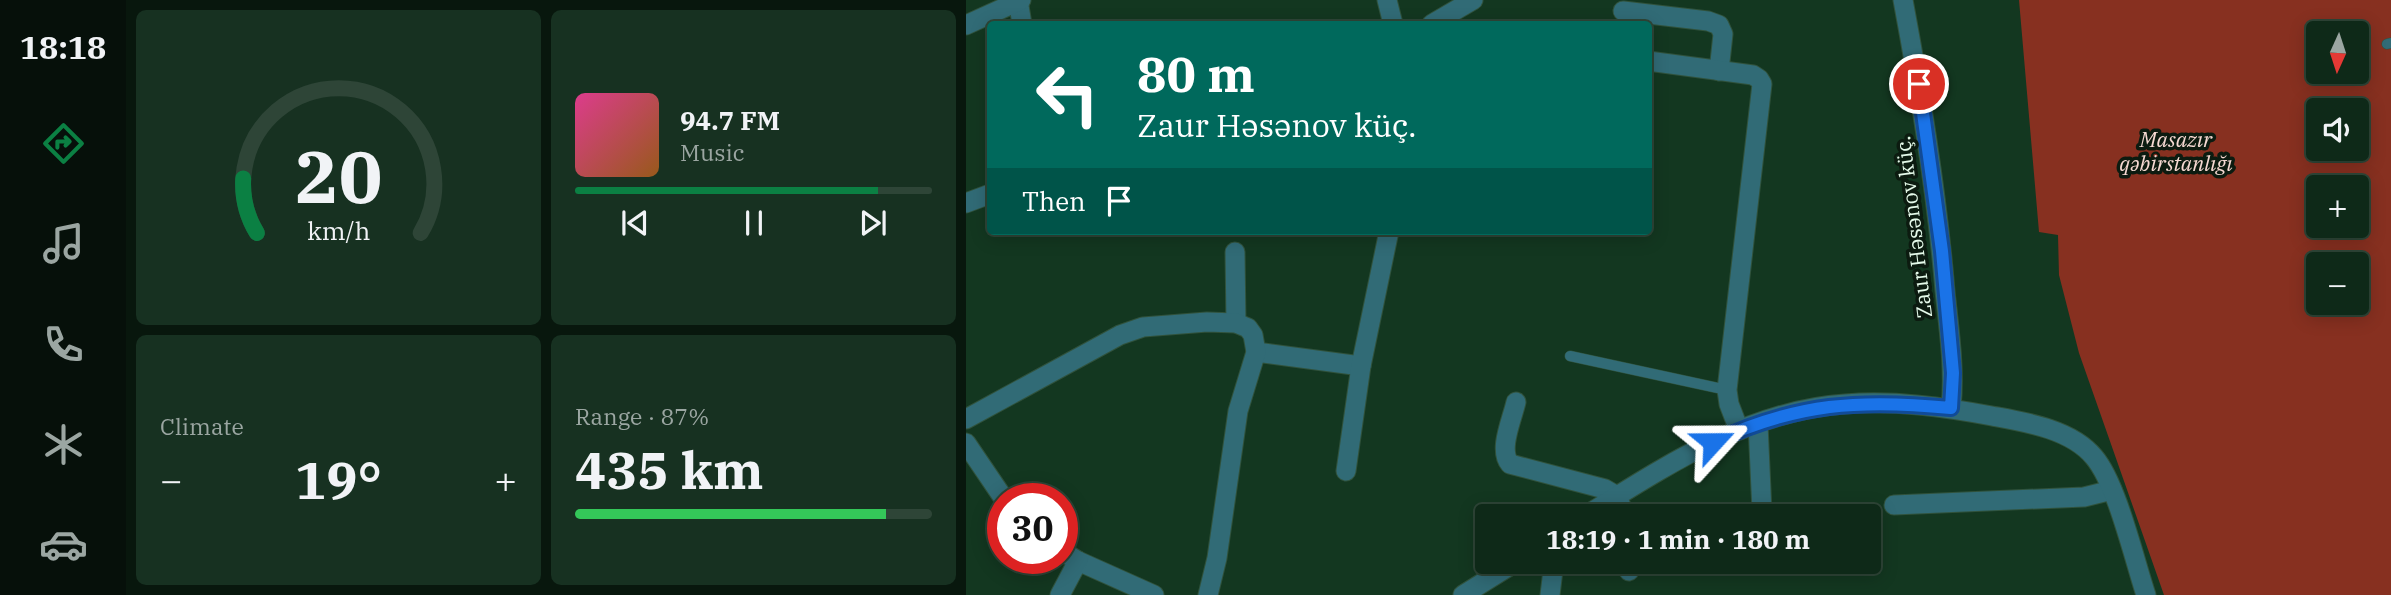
<!DOCTYPE html>
<meta charset="utf-8">
<style>
:root{--surface:#0e2918;--page:#173121;--text:#f1f3f6;--muted:#9ba6a2;--line:#2e4537;--accent:#0b8043}
body{margin:0;font-family:"IBM Plex Serif",serif;background:var(--page);color:var(--text);height:100vh;display:flex;flex-direction:column;font-size:26px;white-space:nowrap}
*{box-sizing:border-box;margin:0}
p{font-size:23px;color:var(--muted)}
.icon{flex:none;width:38px;height:38px;fill:none;stroke:currentColor;stroke-width:2;stroke-linecap:round;stroke-linejoin:round}
.map{position:relative;flex:1;overflow:hidden}
.details{display:flex;flex-direction:column;gap:10px;padding:10px;background:#08170d;width:840px}
.details>*{flex:none}
.banner{position:absolute;left:21px;top:21px;width:665px;height:214px;border-radius:7px;box-shadow:0 4px 18px #0003,0 0 0 2px var(--line);background:#00695c;color:#fff;overflow:hidden}
.needle{width:46px;rotate:183deg}
.tools{position:absolute;left:1340px;top:21px;display:grid;gap:14px}
.tools a{display:grid;place-items:center;width:63px;height:63px;border-radius:7px;background:var(--surface);box-shadow:0 4px 18px #0003,0 0 0 2px var(--line);font-size:35px}
.speed{position:absolute;left:21px;top:483px;display:flex;gap:14px;font-size:35px;font-weight:700;text-align:center}
.speed>*{display:grid;place-content:center;width:91px;height:91px;border-radius:50%;background:var(--surface);box-shadow:0 4px 18px #0003,0 0 0 2px var(--line);line-height:1}
.speed .limit{border:10px solid #d22;background:#fff;color:#111}
.pin{position:absolute;display:grid;place-items:center;width:60px;height:60px;color:#fff;margin:-30px;border:4px solid #fff;border-radius:50%;box-shadow:0 2px 7px #0007}
.me{position:absolute;width:77px;margin:-38px;rotate:66deg;stroke-linejoin:round;filter:drop-shadow(0 0 5px #0008)}
.turn{display:flex;align-items:center;gap:24px;height:147px;padding:0 35px;font-size:32px}
.turn .icon{width:91px;height:91px;stroke-width:2.5}
.turn b{display:block;font-size:49px;line-height:60px}
.then{display:flex;align-items:center;height:66px;padding:0 35px;background:#0003;gap:14px;font-size:26px}
.big{font-size:52px;font-weight:700;line-height:1.1}
.details .tile{flex:1;display:flex;flex-direction:column;justify-content:center;gap:10px;min-width:0;padding:0 24px;border-radius:10px;background:var(--page)}
.details .dial{align-items:center;gap:0}
.dial svg{height:182px;overflow:visible;fill:none;stroke:var(--line);stroke-width:7;stroke-linecap:round;text-anchor:middle}
.dial text{fill:var(--text);stroke:none}
.song{display:flex;align-items:center;gap:21px}
.cover{width:84px;height:84px;border-radius:10px;background:linear-gradient(135deg,hsl(330 70% 55%),hsl(30 70% 35%))}
.played{height:7px;border-radius:4px;background:linear-gradient(90deg,var(--accent) 85%,var(--line) 85%)}
.keys{display:flex;justify-content:space-around;direction:ltr}
.heat{display:flex;justify-content:space-between;align-items:center;font-size:38px;direction:ltr}
.charge{height:10px;border-radius:5px;background:linear-gradient(90deg,#34c759 87%,var(--line) 0)}
.details .tiles{flex:1;display:grid;gap:10px;grid-template-columns:repeat(2,1fr)}
.trip{position:absolute;left:509px;top:504px;width:406px;height:70px;border-radius:7px;background:var(--surface);box-shadow:0 4px 18px #0003,0 0 0 2px var(--line);font-weight:700;line-height:70px;text-align:center}
main{display:flex;flex:1;min-height:0}
.tab-bar{display:flex;flex-direction:column;width:126px;justify-content:space-around;align-items:center;background:#06100a;color:var(--muted)}
.tab-bar .icon{width:49px;height:49px}
.tab-bar .current{color:var(--accent)}
.tab-bar b{font-size:32px;color:var(--text)}
.map>svg:first-child{display:block}
</style>
<main>
<nav class="tab-bar">
<b>18:18</b>
<svg class="icon current" aria-label="directions" viewBox="0 0 24 24"><path d="M12 3l9 9-9 9-9-9zM9 14v-3h6M13 9l2 2-2 2"/></svg>
<svg class="icon" aria-label="music" viewBox="0 0 24 24"><path d="M9 18V5l10-2v13"/><circle cx="6" cy="18" r="3"/><circle cx="16" cy="16" r="3"/></svg>
<svg class="icon" aria-label="phone" viewBox="0 0 24 24"><path d="M5 4h4l2 5-3 2q2 4 5 5l2-3 5 2v4C11 20 4 13 5 4z"/></svg>
<svg class="icon" aria-label="climate" viewBox="0 0 24 24"><path d="M12 3v18M4 7l16 10M4 17L20 7"/></svg>
<svg class="icon" aria-label="car" viewBox="0 0 24 24"><path d="M5 17H2v-5l4-1 3-4h7l3 4 3 1v5h-3M9 17h6M6 11h13"/><circle cx="7" cy="17" r="2"/><circle cx="17" cy="17" r="2"/></svg>
</nav>
<section class="details">
<div class="tiles">
<div class="tile dial"><svg viewBox="0 0 100 80">
<path d="M14 69A42 42 0 1 1 86 69"/>
<path d="M14 69A42 42 0 0 1 8 45" stroke="#0b8043"/>
<text x="50" y="56" font-size="32" font-weight="700">20</text>
<text x="50" y="72" font-size="11">km/h</text>
</svg></div>
<div class="tile">
<div class="song"><i class="cover"></i><div><b>94.7 FM</b><p>Music</p></div></div>
<div class="played"></div>
<div class="keys"><svg class="icon" aria-label="previous" viewBox="0 0 24 24"><path d="M18 5L8 12l10 7zM5 5v14"/></svg><svg class="icon" aria-label="pause" viewBox="0 0 24 24"><path d="M8 5v14M16 5v14"/></svg><svg class="icon" aria-label="next" viewBox="0 0 24 24"><path d="M6 5l10 7-10 7zM19 5v14"/></svg></div>
</div>
<div class="tile"><p>Climate</p>
<div class="heat"><a>−</a><b class="big">19°</b><a>+</a></div>
</div>
<div class="tile"><p>Range · 87%</p><b class="big">435 km</b><div class="charge"></div></div>
</div>
</section>
<div class="map">
<svg width="1425" height="595" viewBox="0 0 1425 595">
<rect width="100%" height="100%" fill="#133720"/>
<path fill="#873020" fill-rule="evenodd" d="M1053 0H1425V595H1198L1113 353 1093 275 1092 235 1073 232ZM1353 33H1391V72H1353ZM1353 110H1391V149H1353ZM1353 187H1391V226H1353ZM1353 264H1391V303H1353Z"/>
<g fill="none" stroke-linecap="round" stroke-linejoin="round">
<g stroke="#30523c" stroke-width="11">
<g id="lane">
<polyline points="1421,44 1425,43"/>
<polyline points="604,356 761,390"/>
</g>
</g>
<g stroke="#30523c" stroke-width="21">
<g id="street">
<polyline points="52,0 56,24"/>
<polyline points="421,0 427,24"/>
<path d="M937 0C955 96 971 193 979 291 983 330 989 369 985 408"/>
<polyline points="657,11 742,21 753,25 757,34 753,71"/>
<polyline points="466,24 507,0"/>
<polyline points="0,25 55,0"/>
<polyline points="682,61 787,75 793,79 796,84 761,390 763,404 773,430"/>
<polyline points="0,203 24,194"/>
<polyline points="269,252 270,323"/>
<polyline points="290,352 395,366"/>
<path d="M550 402C546 420 532 450 544 464L639 489 651 496 659 516"/>
<polyline points="0,419 154,335 177,327 241,322 270,323 282,328 287,335 290,352 272,411 251,558 242,595"/>
<polyline points="792,424 796,512"/>
<polyline points="0,443 38,499"/>
<polyline points="380,471 395,366 423,231"/>
<polyline points="928,505 1118,497 1146,490"/>
<path d="M619 516C698 467 783 410 879 404 928 400 978 407 1026 416 1059 422 1105 429 1128 457 1151 484 1168 559 1180 595"/>
<polyline points="96,551 112,561 188,595"/>
<polyline points="662,562 663,571"/>
<polyline points="94,595 112,561"/>
<polyline points="497,595 550,562"/>
<polyline points="584,595 588,562"/>
</g>
</g>
<use href="#lane" stroke="#316b76" stroke-width="10"/>
<use href="#street" stroke="#316b76" stroke-width="19"/>
</g>
<g fill="none" stroke-linecap="round" stroke-linejoin="round">
<g stroke="#114b97" stroke-width="18">
<path id="route" d="M747 442C831 403 894 399 985 408L987 373 976 251 953 84"/>
</g>
<use href="#route" stroke="#1a73e8" stroke-width="12"/>
</g>
<g text-anchor="middle" stroke-width="7" stroke-linejoin="round" paint-order="stroke">
<g font-size="21" font-style="italic" fill="#f7dad3" stroke="#0c1b10">
<text x="1210" y="147">Masazır<tspan x="1210" dy="24">qəbirstanlığı</tspan></text>
</g>
<g font-size="21" fill="#e5faea" stroke="#0c1b10">
<text transform="translate(948 227) rotate(-97)" y="7">Zaur Həsənov küç.</text>
</g>
</g>
</svg>
<div class="tools">
<a><svg class="needle" viewBox="-14 -14 28 28"><path d="M0-13l5 13h-10z" fill="#e53935"/><path d="M0 13l5-13h-10z" fill="#9ba6a2"/></svg></a>
<a><svg class="icon" aria-label="sound" viewBox="0 0 24 24"><path d="M4 9h4l5-4v14l-5-4H4zM17 9q2 3 0 6"/></svg></a>
<a>+</a>
<a>−</a>
</div>
<div class="speed"><div class="limit">30</div></div>
<div class="pin" style="left:953px;top:84px;background:#d93025"><svg class="icon" aria-label="arrive" viewBox="0 0 24 24"><path d="M6 21V4h12l-3 4 3 4H6"/></svg></div>
<svg class="me" style="left:747px;top:442px" viewBox="-20 -20 40 40"><path d="M0-17L14 15 0 8-14 15z" fill="#1a73e8" stroke="#fff" stroke-width="4"/></svg>
<div class="trip">18:19 · 1 min · 180 m</div>
<div class="banner">
<div class="turn"><svg class="icon" aria-label="left" viewBox="0 0 24 24"><path d="M17 20v-9H6M10 6l-5 5 5 5"/></svg><div><b>80 m</b>Zaur Həsənov küç.</div></div>
<div class="then">Then<svg class="icon" aria-label="arrive" viewBox="0 0 24 24"><path d="M6 21V4h12l-3 4 3 4H6"/></svg></div>
</div>
</div>
</main>
